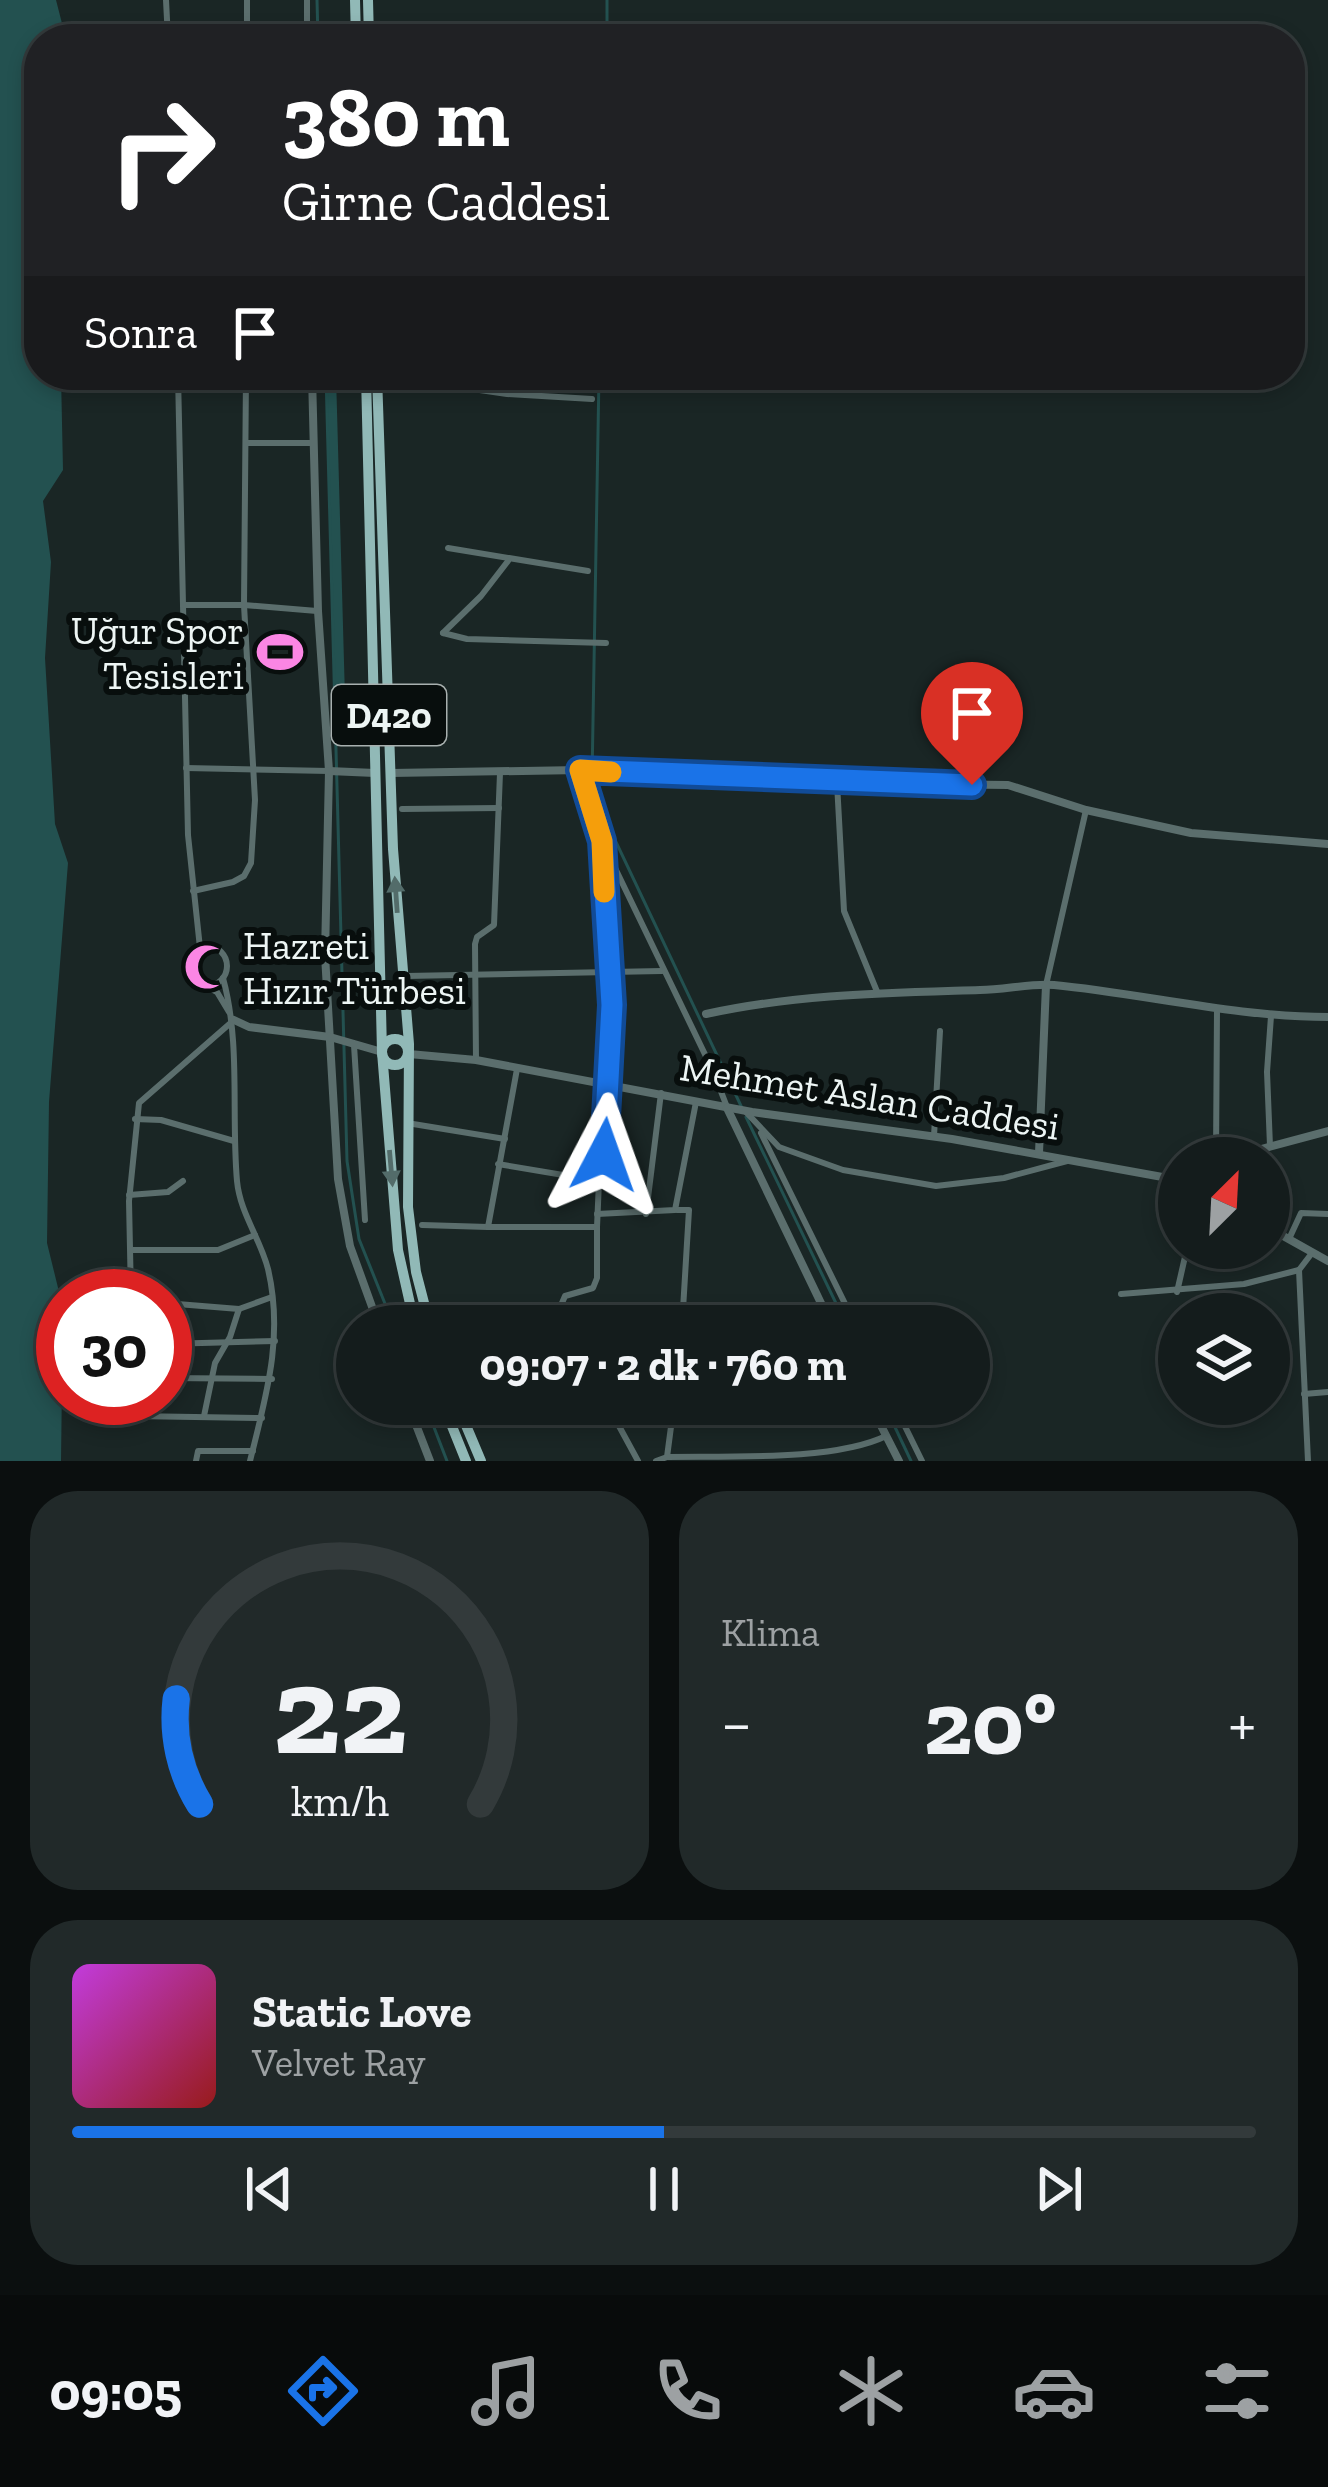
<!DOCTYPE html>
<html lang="tr">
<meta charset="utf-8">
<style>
:root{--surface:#141c1c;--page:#212929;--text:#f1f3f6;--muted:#9da1a3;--line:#333a3b;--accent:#1a73e8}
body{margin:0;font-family:"Zilla Slab",serif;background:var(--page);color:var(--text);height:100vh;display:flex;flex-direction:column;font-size:45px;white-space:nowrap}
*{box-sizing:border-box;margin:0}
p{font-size:39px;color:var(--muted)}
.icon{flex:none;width:66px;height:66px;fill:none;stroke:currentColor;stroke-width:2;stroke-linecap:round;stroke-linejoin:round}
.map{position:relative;height:1461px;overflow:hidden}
.sheet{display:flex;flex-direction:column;gap:30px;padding:30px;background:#0b0f0f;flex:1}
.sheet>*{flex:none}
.banner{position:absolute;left:24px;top:24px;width:1281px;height:366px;border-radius:48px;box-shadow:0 6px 18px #0003,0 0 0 3px var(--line);background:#202124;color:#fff;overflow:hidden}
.needle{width:78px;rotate:24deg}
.fabs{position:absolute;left:1158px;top:1137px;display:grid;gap:24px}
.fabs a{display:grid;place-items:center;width:132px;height:132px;border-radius:50%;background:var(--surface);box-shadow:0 6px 18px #0003,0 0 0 3px var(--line);font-size:60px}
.speed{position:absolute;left:36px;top:1269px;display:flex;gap:24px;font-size:60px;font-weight:700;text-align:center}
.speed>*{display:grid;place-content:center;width:156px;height:156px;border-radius:50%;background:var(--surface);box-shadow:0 6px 18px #0003,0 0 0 3px var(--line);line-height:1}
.speed .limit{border:18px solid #d22;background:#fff;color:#111}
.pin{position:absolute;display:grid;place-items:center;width:102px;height:102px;color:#fff;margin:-123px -51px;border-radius:50% 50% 50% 0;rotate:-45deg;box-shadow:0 0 12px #0007}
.pin .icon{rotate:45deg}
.me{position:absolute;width:132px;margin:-66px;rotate:4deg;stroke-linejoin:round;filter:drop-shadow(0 0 9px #0008)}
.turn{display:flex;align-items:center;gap:42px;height:252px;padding:0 60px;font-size:54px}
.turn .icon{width:156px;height:156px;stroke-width:2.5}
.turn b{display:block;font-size:84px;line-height:102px}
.then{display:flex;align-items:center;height:114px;padding:0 60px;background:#0003;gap:24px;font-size:45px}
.big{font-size:90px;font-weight:800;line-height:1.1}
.sheet .card{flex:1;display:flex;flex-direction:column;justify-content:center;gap:18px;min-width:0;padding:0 42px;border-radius:48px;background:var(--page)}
.sheet .dial{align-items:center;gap:0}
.dial svg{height:312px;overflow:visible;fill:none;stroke:var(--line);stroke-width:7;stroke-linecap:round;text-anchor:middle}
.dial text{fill:var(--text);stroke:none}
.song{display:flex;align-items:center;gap:36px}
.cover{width:144px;height:144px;border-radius:18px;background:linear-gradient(135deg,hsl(290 70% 55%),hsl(0 70% 35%))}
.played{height:12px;border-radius:6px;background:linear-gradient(90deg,var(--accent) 50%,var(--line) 50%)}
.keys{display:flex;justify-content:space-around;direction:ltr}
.heat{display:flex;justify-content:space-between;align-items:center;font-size:66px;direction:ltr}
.sheet .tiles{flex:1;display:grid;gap:30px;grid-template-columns:1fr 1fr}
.card:last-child{grid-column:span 2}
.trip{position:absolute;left:336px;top:1305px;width:654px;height:120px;border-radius:60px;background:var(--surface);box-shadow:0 6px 18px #0003,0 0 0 3px var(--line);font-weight:800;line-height:120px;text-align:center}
.menu{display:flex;height:192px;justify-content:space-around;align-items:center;background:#080b0b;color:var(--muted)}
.menu .icon{width:84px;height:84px}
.menu .current{color:var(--accent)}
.menu b{font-size:54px;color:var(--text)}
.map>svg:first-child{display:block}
</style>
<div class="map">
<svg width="1328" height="1461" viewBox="0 0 1328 1461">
<rect width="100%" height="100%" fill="#1a2625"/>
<g fill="#235150">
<polygon points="0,0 56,0 66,39 39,39 39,375 61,375 63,470 43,501 51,562 45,658 55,824 68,863 49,1102 47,1243 63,1308 61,1461 0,1461"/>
<polygon points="326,375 336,375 345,698 335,699"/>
</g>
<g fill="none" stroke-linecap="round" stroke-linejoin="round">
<g stroke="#235150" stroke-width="3">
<polyline points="317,0 318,39"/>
<polyline points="607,39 607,0"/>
<polyline points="326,375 347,1161 359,1239 394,1326"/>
<polyline points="599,375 592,779 598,804 742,1108"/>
<polyline points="746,1117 847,1326"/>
<polyline points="425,1404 447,1461"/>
<polyline points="884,1404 911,1461"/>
</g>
<g stroke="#5b6e6d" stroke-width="6">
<polyline points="166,0 168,39"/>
<polyline points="247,0 247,39"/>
<polyline points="307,0 307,39"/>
<polyline points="178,375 188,835 200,948"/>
<polyline points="377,375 507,394 592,399"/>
<polyline points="247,443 314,443"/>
<polyline points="448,548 588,571"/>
<polyline points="183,605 244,605 317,611"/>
<polyline points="443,633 467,639 606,643"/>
<polyline points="443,633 481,596 508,561"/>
<polyline points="186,768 329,771"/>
<polyline points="580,770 602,841 713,1071 727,1107"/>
<polyline points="837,783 844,911 878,994"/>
<polyline points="402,809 499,808"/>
<polyline points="193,891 233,882 244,876 251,863 255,800 244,605 246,375"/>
<circle cx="207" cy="966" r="20"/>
<polyline points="406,976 662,971"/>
<path d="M223 978C241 1044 231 1113 237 1181 240 1213 260 1238 268 1269 284 1337 266 1396 250 1461"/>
<polyline points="1046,985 1086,810"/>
<polyline points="206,986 217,992 229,1012"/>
<polyline points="354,1045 365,1220"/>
<polyline points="476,1060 475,944 477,937 494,925 500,773"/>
<polyline points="745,1111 779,1147 843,1170 936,1186 1004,1178 1067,1161"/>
<polyline points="135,1119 161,1120 234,1141"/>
<polyline points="407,1123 505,1139"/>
<polyline points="761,1133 856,1326"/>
<polyline points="934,1136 940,1031"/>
<polyline points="1270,1146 1267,1072 1271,1016"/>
<polyline points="1216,1158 1217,1010"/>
<path d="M498 1164 599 1181C619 1069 607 955 602 841"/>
<polyline points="129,1195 168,1192 183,1181"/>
<polyline points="677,1210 689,1210 682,1326"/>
<polyline points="597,1214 675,1210 696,1102"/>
<polyline points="646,1214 661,1093"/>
<polyline points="422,1225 488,1227 517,1069"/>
<polyline points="488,1227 597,1227 599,1181"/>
<polyline points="1289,1239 1301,1213 1328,1214"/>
<polyline points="131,1250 218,1250 255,1235"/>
<polyline points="1299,1270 1308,1461"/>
<polyline points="1177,1292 1187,1248"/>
<polyline points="1121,1294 1244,1284 1299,1270 1312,1253"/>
<polyline points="131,1296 129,1201 139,1103 234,1020"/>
<polyline points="165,1303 239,1309 272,1297"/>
<polyline points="572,1326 562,1303 565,1296 593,1288 597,1278 597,1227"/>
<polyline points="165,1344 275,1341"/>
<polyline points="165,1378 272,1379"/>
<polyline points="1304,1394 1328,1392"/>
<polyline points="607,1404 638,1461"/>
<polyline points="894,1404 922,1461"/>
<polyline points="133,1416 262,1418"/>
<polyline points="204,1416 215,1363 230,1337 239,1309"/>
<path d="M667 1457C728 1456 835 1461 886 1436"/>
<polyline points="196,1461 198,1451 253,1451"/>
<polyline points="656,1461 667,1457 674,1404"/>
</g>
<g stroke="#5b6e6d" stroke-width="8">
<polyline points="312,375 318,611 329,771 325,955 338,1179 350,1246 379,1326"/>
<polyline points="329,771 375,773"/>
<polyline points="391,773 580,770 837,783 1008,785 1086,810 1191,833 1328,844"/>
<path d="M706 1014C797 994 887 993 980 990 1005 990 1030 983 1054 985 1146 994 1235 1017 1328 1017"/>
<polyline points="234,1020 249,1027 330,1037 382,1052"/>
<polyline points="409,1054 476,1060 752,1112 952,1139 1179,1180"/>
<polyline points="727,1108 832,1326"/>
<polyline points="1039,1153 1046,985"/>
<polyline points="1228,1158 1328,1131"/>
<polyline points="1269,1228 1328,1261"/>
<polyline points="408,1404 430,1461"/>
<polyline points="870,1404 899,1461"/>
</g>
<g stroke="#91b9b7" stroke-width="10">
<polyline points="355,0 356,39"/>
<polyline points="368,0 369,39"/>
<polyline points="366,375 382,1052 398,1250 415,1326"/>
<polyline points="377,375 393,849 409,1044 408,1207 416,1272 430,1326"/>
<circle cx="395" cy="1052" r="13"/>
<polyline points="443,1404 466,1461"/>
<polyline points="457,1404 481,1461"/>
</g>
</g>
<defs><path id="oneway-solid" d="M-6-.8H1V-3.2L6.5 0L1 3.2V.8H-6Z" transform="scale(3)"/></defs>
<g fill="#536c6a">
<use href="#oneway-solid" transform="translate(396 895) rotate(-94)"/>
<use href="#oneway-solid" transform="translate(391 1168) rotate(85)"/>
</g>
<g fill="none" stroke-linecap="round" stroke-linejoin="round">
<g stroke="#114b97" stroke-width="30">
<polyline id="route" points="604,1155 612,1005 602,841 580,770 972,785"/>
</g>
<use href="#route" stroke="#1a73e8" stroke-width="21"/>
<polyline stroke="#f59e0b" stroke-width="21" points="604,892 602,841 580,770 611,772"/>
</g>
<defs>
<g id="stadium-bare" transform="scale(3.6)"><path d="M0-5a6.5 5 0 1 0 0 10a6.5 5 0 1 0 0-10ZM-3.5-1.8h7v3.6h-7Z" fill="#fb86e4" stroke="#080e0d" stroke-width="2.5" paint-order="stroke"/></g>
<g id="mosque-bare" transform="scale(3.6)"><path d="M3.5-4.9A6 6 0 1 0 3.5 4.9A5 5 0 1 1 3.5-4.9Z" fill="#fb86e4" stroke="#080e0d" stroke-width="2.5" paint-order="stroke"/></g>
</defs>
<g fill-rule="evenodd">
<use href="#stadium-bare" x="280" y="652"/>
<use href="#mosque-bare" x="207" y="967"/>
</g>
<g text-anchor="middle" stroke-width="12" stroke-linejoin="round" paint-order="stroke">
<rect fill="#080e0d" stroke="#a8b0af" stroke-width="3" x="332" y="685" width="114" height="60" rx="9"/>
<g font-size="36" font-weight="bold" fill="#edf5f4">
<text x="389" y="728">D420</text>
</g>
<g font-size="39" fill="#edf5f4" stroke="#080e0d" text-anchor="end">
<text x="244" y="644">Uğur Spor<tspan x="244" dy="45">Tesisleri</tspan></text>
<text x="243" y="959" text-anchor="start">Hazreti<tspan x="243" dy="45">Hızır Türbesi</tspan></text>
</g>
<g font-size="39" fill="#edf5f4" stroke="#080e0d">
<text transform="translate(870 1096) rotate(9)" y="14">Mehmet Aslan Caddesi</text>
</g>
</g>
</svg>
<div class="fabs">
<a><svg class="needle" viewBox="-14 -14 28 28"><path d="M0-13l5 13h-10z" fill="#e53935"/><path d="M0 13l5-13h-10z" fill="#9da1a3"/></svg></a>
<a><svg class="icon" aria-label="layers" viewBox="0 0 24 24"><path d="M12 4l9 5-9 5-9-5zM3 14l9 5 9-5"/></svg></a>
</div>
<div class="speed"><div class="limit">30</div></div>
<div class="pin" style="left:972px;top:785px;background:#d93025"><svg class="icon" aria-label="arrive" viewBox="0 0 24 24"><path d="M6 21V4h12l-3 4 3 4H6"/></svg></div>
<svg class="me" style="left:604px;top:1155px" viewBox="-20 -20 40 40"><path d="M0-17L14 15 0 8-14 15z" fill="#1a73e8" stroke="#fff" stroke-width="4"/></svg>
<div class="trip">09:07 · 2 dk · 760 m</div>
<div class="banner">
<div class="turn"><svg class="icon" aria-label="right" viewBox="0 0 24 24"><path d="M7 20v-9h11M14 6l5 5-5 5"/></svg><div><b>380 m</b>Girne Caddesi</div></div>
<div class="then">Sonra<svg class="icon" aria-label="arrive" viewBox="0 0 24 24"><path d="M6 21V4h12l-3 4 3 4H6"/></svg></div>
</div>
</div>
<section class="sheet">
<div class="tiles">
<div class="card dial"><svg viewBox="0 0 100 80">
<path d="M14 69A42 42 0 1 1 86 69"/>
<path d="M14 69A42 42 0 0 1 8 42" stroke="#1a73e8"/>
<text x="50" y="56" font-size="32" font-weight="700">22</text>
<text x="50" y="72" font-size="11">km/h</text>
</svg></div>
<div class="card"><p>Klima</p>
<div class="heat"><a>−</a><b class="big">20°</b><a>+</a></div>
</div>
<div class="card">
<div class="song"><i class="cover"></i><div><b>Static Love</b><p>Velvet Ray</p></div></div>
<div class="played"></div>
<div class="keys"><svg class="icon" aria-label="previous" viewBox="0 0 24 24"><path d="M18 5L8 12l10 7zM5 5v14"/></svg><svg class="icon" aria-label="pause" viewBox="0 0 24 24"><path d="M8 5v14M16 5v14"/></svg><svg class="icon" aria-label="next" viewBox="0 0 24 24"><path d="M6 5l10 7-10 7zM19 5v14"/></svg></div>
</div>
</div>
</section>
<nav class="menu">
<b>09:05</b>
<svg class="icon current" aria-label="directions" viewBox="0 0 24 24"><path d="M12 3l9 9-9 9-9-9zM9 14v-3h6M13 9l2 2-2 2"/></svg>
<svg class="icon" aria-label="music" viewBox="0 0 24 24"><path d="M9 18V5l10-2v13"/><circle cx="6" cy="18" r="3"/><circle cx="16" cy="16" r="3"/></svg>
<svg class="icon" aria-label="phone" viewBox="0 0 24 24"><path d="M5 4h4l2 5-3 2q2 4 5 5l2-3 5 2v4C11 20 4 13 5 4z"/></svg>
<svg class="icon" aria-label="climate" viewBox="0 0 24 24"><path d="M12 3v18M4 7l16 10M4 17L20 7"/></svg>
<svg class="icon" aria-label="car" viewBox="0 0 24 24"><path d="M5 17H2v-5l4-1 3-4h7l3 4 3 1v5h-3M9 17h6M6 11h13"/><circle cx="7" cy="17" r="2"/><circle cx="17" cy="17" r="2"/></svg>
<svg class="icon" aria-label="filters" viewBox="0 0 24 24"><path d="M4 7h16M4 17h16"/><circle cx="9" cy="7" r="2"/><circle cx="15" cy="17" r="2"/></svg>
</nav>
